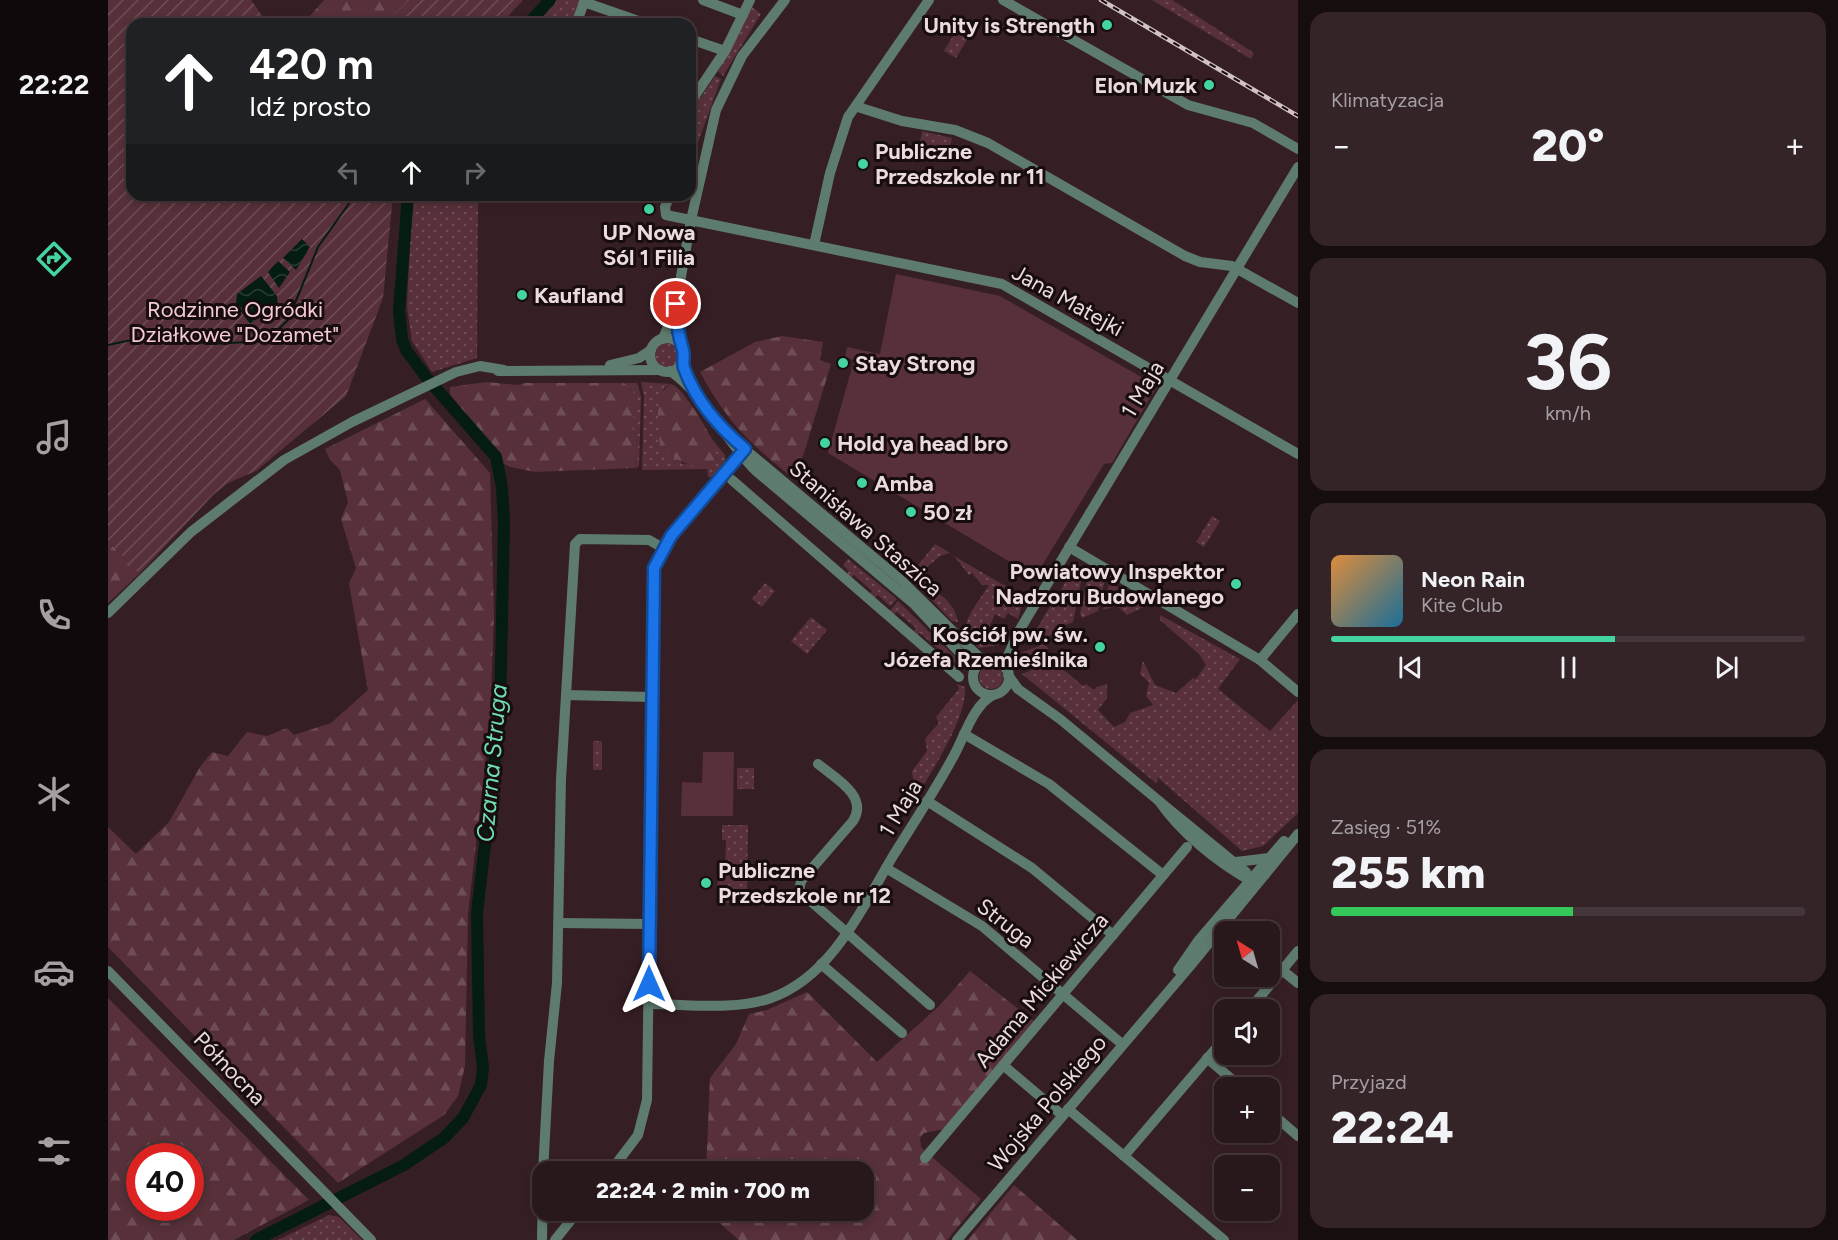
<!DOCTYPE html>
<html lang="pl">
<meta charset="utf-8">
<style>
:root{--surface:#28171b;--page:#342428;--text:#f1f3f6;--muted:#a59fa3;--line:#44363a;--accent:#44d4a0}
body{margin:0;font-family:Figtree,sans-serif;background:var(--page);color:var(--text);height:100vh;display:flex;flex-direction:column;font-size:22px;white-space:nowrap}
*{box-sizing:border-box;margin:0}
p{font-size:20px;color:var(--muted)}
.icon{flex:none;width:33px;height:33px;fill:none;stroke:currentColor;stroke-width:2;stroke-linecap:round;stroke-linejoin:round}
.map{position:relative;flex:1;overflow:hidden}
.sheet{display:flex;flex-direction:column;gap:12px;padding:12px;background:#160d0f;width:540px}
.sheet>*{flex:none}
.banner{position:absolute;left:18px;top:18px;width:570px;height:183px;border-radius:18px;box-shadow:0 3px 9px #0003,0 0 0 2px var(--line);background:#202124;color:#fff;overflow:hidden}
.needle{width:39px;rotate:323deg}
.buttons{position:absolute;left:1106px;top:921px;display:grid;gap:12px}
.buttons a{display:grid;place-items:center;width:66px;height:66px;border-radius:12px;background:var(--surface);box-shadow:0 3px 9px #0003,0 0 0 2px var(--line);font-size:30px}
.speed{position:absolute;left:18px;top:1143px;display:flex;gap:12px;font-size:30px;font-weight:700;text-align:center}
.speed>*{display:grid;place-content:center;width:78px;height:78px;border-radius:50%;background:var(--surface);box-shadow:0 3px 9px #0003,0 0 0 2px var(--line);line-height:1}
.speed .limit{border:9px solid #d22;background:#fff;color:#111}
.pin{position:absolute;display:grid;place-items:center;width:51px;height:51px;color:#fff;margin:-26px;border:3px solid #fff;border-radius:50%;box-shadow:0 2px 6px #0007}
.me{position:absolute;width:66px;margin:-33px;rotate:0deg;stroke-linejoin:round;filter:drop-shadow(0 0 4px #0008)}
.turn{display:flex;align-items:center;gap:21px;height:126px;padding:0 24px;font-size:27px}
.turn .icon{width:78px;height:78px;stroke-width:2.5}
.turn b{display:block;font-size:42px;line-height:51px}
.lanes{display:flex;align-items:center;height:57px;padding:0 24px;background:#0003;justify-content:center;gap:30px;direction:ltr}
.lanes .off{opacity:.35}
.big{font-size:45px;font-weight:800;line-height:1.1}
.sheet .card{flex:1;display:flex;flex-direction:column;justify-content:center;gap:9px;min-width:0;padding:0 21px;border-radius:18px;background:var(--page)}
.sheet .dial{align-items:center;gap:0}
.dial b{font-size:78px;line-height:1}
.song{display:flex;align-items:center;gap:18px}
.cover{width:72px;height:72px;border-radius:9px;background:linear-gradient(135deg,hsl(30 70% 55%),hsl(200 70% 35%))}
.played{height:6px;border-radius:3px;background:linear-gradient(90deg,var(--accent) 60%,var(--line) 60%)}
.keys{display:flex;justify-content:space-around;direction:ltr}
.heat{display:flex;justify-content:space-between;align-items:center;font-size:33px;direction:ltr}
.charge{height:9px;border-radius:4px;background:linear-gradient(90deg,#34c759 51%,var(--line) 0)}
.trip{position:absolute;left:424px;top:1161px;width:342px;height:60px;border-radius:18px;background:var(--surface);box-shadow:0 3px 9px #0003,0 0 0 2px var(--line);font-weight:800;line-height:60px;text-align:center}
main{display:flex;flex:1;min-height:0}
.menu{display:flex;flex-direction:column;width:108px;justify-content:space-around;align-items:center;background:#10090b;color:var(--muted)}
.menu .icon{width:42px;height:42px}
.menu .selected{color:var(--accent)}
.menu b{font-size:27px;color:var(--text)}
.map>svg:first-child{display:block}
</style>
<main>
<nav class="menu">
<b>22:22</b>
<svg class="icon selected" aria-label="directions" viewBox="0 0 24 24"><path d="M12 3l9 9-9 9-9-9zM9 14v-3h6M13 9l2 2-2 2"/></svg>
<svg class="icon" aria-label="music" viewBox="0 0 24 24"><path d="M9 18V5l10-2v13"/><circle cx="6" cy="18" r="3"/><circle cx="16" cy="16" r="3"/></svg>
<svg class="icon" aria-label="phone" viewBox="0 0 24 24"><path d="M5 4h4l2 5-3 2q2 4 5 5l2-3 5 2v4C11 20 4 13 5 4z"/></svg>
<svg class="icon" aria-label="climate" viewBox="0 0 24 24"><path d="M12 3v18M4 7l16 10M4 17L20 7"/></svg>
<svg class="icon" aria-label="car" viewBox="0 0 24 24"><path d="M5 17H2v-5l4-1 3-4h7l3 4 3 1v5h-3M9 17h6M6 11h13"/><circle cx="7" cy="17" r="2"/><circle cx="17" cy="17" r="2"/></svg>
<svg class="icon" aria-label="filters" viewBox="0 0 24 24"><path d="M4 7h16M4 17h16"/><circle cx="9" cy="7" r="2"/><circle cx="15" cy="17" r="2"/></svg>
</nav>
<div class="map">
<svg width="1190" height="1240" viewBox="0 0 1190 1240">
<defs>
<pattern id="grass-dots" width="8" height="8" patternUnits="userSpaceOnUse" patternTransform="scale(1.5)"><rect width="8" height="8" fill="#573039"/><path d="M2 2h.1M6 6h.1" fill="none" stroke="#6f4d55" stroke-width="1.8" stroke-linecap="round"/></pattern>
<pattern id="forest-firs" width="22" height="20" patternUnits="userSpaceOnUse" patternTransform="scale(1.5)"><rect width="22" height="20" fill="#573039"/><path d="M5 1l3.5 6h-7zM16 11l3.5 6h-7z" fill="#6f4d55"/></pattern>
<pattern id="garden-furrows" width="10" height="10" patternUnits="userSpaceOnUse" patternTransform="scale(1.5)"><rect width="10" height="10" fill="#573039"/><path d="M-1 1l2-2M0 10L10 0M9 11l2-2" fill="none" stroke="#6f4d55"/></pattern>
<pattern id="water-waves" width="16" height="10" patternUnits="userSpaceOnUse" patternTransform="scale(1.5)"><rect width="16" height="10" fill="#041c12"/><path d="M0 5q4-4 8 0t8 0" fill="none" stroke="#293c34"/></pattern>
</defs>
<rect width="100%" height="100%" fill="#361f24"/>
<g fill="url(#grass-dots)">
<polygon points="446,0 473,0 463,24 424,24"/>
<polygon points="1044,0 1064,0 1146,53 1143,59"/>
<polygon points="644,7 653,14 615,76 610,71"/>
<polygon points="848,31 860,38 848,58 836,51"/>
<polygon points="607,76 613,79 587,151 582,151 582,113"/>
<polygon points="814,131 844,138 841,150 812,143"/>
<polygon points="304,195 370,195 369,358 324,372 304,341 299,307"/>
<circle cx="559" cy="355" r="13"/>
<path d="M533 382 563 384 556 388C547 425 558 432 574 464L585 463 605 450 604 439 617 455V462L605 477H600L599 469 534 470 536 396Z"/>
<polygon points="516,383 529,383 533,396 531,466 528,468 527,456 530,443 522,423 529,397"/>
<polygon points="1104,516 1112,521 1096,547 1088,542"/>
<polygon points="827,544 842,553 832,556 818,568 819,585 815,587 794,571 793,564 799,563 804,573"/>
<path d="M846 556 916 597 910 619 900 613 896 619 887 614 879 632 894 640 890 645 871 648 857 634C856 617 872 600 881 585H874L864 573 861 575Z"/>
<polygon points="740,559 789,599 782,606 770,595 766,599 761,595 764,591 746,575 742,578 738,575 741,571 735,565"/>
<polygon points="969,563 976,567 965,622 951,628 949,633 920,643"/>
<polygon points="981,570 997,579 990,611 974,618 972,614"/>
<polygon points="1001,582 1037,604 1036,607 1019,615 1009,606 995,610"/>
<polygon points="657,583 667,591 654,607 644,599"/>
<path d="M822 592C836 592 848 609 850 622L844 621 822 598Z"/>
<polygon points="790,601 851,661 848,664 812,633 808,636 804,633 808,628 789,612 785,615 781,612"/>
<polygon points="1052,615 1132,659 1110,689 1162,731 1190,700 1190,813 1155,846 1134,851 1049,777 1050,781 1048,783 914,674 945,661 975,686 978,684 986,690 989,687 999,684 999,698 990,710 1006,727 1017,722 1022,713 1045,705 1038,696 1041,682 1032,674 1035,661 1047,685 1068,693 1085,678 1088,679 1098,665 1091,654 1052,620"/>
<polygon points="703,617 719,630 699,654 683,641"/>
<polygon points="936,644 940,648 940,654 914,665 909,662 910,654"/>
<circle cx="883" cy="677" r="12"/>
<path d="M849 684 857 687C859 715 831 759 817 783L812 784 805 779 804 771 819 751 817 739 831 723 828 717 851 689Z"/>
<rect x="485" y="741" width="9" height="29"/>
<rect x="629" y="768" width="17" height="21"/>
<polygon points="614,825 640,825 639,899 630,899 629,903 609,903 610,877 617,877 618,840 614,840"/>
<polygon points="221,1215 231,1217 254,1240 170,1240"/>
</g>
<g fill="url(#forest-firs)" fill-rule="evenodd">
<polygon points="216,0 300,0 277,24 195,24"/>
<path d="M674 336 715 342 712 360 723 364 696 453 685 478C640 442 620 423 592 372L647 342Z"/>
<polygon points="378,382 410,385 417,383 516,383 529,397 527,414 522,423 530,443 527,456 528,468 427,472 402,467 395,463 342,394 342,387"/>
<path d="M563 384C575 387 596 425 603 437 606 443 604 448 609 454L608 464C590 473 564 459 552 446 551 427 544 395 563 384Z"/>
<polygon points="317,399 382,473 386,615 382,721 360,914 357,1066 350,1096 336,1115 230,1183 0,947 0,827 28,854 61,822 92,767 104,752 120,756 139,732 159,736 179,728 186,735 223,723 260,690 241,584 248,568 233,519 240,502 232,470 222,460 217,449"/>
<polygon points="0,541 31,574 0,603"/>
<polygon points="862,971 927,1022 837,1129 816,1133 812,1138 813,1147 817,1151 873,1199 839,1240 631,1240 598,1211 756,1210 756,1172 598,1171 602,1078 628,1044 641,1014 659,1010 699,992 769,1062 832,1005"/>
<path d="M0 998 201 1200 126 1240H0ZM82 1156V1208H32V1156Z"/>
<polygon points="906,1185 969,1240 860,1240"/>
</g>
<g fill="url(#garden-furrows)">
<polygon points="0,0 143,0 160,24 24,24 24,195 285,195 275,298 238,396 148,471 120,483 106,494 31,574 0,541"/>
<polygon points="300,0 415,0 393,24 277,24"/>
</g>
<g fill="#573039">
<polygon points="788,274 892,296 1049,386 1004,463 996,464 927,577 720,453 746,360 737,357 739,347 772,354"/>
<polygon points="595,752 626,752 625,816 573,816 574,782 594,783"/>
</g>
<g fill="url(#water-waves)">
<polygon points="194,239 202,247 188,270 175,258"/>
<polygon points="170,261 182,272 171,288 160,272"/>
<polygon points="153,276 169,296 170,307 142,324 128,304 129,294"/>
</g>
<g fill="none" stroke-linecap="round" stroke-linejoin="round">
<polyline stroke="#041c12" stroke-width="2" points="0,345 46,335 103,344 158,341 180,320 210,247 247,195"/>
<g stroke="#041c12" stroke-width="12">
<polyline points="420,24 442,0"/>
<polyline points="148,1240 296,1165 336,1138 355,1118 373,1085 375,1067 371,1036 369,913 392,715 396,522 394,487 388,457 318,377 298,350 294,339 291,311 300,195"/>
</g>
<g stroke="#5e7c6e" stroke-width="10">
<polyline points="595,0 635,15"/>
<polyline points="895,0 1080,105 1145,123 1190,149"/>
<polyline points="476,2 539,24"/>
<polyline points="468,24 477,0"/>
<polyline points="582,39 617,51"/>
<polyline points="582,103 617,51 642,0"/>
<polyline points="750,107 794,121 847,130 880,143 1077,256 1092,262 1124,266 1190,303"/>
<polyline points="562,195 557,207 558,215 894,284 1190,454"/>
<polyline points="706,245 722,173 740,117 821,0"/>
<circle cx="559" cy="355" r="17"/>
<polyline points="555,339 568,305 583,220 608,110 634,56 677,0"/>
<polyline points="502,365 531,358 543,350"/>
<polyline points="390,371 552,370"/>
<path d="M562 371C598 396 617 440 648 471L806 604 867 669"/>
<polyline points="633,446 794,581 875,661"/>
<polyline points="624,480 851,677"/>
<polyline points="961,547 1152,660 1190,692"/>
<polyline points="0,613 83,532 176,460 244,422 348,372 372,366 396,370"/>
<circle cx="883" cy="677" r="18"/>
<polyline points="1152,660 1190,614"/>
<polyline points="898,669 898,660 911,631 1190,167"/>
<polyline points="900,675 910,689 952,719 1051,801"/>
<polyline points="458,695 543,697"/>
<polyline points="856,734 941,784 1055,875"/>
<path d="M710 764C727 778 761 796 745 821L693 881 691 891 822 1005"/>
<polyline points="819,801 924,868 1005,935"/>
<polyline points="1128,862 1161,858"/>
<polyline points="778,868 874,926 1014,1044"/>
<path d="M1139 896 1141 880 1138 872 1051 801C1072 832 1108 861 1141 880L1157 875"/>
<polyline points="451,923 541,924"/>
<polyline points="713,964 794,1033"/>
<polyline points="1070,970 1090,941 1176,841"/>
<polyline points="1174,970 1190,983"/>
<polyline points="0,971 263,1240"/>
<path d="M541 1004C580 1004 626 1011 663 998 724 976 754 908 785 856 805 824 826 792 844 759 856 739 864 706 885 695"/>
<polyline points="1141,1010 1190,951"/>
<polyline points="1099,1058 1134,1088"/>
<polyline points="895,1065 954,1115"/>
<polyline points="960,1109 1116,1240"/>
<polyline points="1161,1111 1190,1136"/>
<polyline points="1016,1156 1116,1039"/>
<polyline points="817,1158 1079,847"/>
<polyline points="435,1172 441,1061 449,983 453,779 467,544 472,539 541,540 555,548"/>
<polyline points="502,1172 530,1135 539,1100 546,568 563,536 637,449"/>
<polyline points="434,1240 435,1177"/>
<polyline points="447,1240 471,1210"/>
<polyline points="849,1240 1083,965 1190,834"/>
</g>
<g stroke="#d3c2c4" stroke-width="4.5">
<polyline id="rail" points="993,0 1190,116"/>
</g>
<use href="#rail" stroke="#170c0e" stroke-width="2" stroke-dasharray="7" stroke-linecap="butt"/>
</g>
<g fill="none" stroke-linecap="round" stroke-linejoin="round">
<g stroke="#114b97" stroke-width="15">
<path id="route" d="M541 984 546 568 563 536 637 449C610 426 588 401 576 368 574 361 577 356 575 350 570 334 568 322 568 304"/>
</g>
<use href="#route" stroke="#1a73e8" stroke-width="10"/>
</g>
<g fill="#44d4a0" stroke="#170c0e" stroke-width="2">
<circle cx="999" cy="25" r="6"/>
<circle cx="1101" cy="85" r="6"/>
<circle cx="755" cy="164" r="6"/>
<circle cx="541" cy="209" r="6"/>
<circle cx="414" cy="295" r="6"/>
<circle cx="735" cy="363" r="6"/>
<circle cx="717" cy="443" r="6"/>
<circle cx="754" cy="483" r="6"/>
<circle cx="803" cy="512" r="6"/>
<circle cx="1128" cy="584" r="6"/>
<circle cx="992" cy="647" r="6"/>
<circle cx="598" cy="883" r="6"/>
</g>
<g text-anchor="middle" stroke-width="6" stroke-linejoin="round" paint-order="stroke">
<g font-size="22" font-weight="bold" fill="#ebdbdd" stroke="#170c0e" text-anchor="start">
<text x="987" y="33" text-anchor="end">Unity is Strength</text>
<text x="1089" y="93" text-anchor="end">Elon Muzk</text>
<text x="767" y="159">Publiczne<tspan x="767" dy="25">Przedszkole nr 11</tspan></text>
<text x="541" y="240" text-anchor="middle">UP Nowa<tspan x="541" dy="25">Sól 1 Filia</tspan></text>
<text x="426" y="303">Kaufland</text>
<text x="747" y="371">Stay Strong</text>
<text x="729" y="451">Hold ya head bro</text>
<text x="766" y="491">Amba</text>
<text x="815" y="520">50 zł</text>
<text x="1116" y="579" text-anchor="end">Powiatowy Inspektor<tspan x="1116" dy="25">Nadzoru Budowlanego</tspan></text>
<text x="980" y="642" text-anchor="end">Kościół pw. św.<tspan x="980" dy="25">Józefa Rzemieślnika</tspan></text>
<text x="610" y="878">Publiczne<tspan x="610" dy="25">Przedszkole nr 12</tspan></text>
</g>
<g font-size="22" fill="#ebdbdd" stroke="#170c0e">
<text transform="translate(960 300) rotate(29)" y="8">Jana Matejki</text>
<text transform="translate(1034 389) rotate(-59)" y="8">1 Maja</text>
<text transform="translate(758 528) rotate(41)" y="8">Stanisława Staszica</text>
<text transform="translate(792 808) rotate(-59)" y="8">1 Maja</text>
<text transform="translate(898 923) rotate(38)" y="8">Struga</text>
<text transform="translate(933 990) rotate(-50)" y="8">Adama Mickiewicza</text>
<text transform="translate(122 1068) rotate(46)" y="8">Północna</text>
<text transform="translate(939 1103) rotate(-50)" y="8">Wojska Polskiego</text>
</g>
<g font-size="22" fill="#f5cbd2" stroke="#170c0e">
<text x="127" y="317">Rodzinne Ogródki<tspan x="127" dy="25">Działkowe "Dozamet"</tspan></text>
</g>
<g font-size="24" font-style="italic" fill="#6fdfb1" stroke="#170c0e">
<text transform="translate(384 763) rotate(-85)" y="8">Czarna Struga</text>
</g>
</g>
</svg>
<div class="buttons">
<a><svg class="needle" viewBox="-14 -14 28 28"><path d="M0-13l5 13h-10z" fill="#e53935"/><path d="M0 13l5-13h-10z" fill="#a59fa3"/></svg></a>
<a><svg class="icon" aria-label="sound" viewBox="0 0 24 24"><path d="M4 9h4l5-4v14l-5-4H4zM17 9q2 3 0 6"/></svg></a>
<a>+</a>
<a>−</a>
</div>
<div class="speed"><div class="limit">40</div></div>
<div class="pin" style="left:568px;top:304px;background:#d93025"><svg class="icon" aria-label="arrive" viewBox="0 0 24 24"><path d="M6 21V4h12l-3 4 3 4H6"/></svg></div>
<svg class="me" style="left:541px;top:984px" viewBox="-20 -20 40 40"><path d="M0-17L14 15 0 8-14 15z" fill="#1a73e8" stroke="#fff" stroke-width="4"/></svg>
<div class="trip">22:24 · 2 min · 700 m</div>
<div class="banner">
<div class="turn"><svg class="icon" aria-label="ahead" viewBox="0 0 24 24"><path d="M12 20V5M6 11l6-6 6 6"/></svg><div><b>420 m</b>Idź prosto</div></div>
<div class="lanes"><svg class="icon off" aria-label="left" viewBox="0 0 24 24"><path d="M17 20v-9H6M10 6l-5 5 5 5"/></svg><svg class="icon" aria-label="ahead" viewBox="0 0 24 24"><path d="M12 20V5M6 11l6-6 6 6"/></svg><svg class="icon off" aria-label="right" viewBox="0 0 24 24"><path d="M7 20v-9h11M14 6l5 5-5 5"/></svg></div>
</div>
</div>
<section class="sheet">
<div class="card"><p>Klimatyzacja</p>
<div class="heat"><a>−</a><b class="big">20°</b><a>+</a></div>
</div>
<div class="card dial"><b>36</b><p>km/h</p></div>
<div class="card">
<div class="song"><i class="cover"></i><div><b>Neon Rain</b><p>Kite Club</p></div></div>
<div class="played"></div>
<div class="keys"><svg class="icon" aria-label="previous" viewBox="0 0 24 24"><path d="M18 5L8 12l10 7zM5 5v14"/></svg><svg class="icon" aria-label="pause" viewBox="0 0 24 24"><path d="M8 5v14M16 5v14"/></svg><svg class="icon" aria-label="next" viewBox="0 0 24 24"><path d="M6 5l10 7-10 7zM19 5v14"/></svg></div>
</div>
<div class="card"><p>Zasięg · 51%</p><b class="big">255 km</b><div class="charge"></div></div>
<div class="card"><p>Przyjazd</p><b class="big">22:24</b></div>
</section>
</main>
